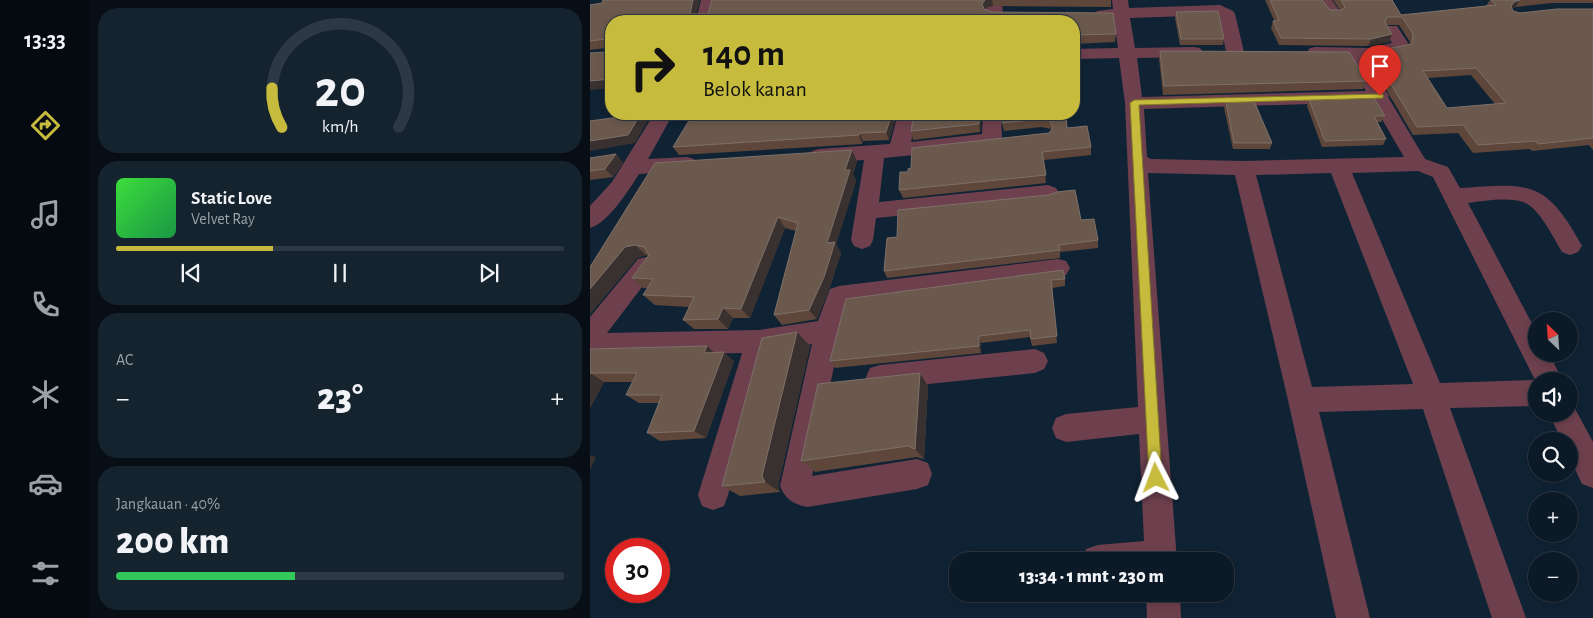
<!DOCTYPE html>
<html lang="id">
<meta charset="utf-8">
<style>
:root{--surface:#0c1a27;--page:#15232f;--text:#f1f3f6;--muted:#9aa1a7;--line:#2c3844;--accent:#c6bb3c}
body{margin:0;font-family:"Alegreya Sans",sans-serif;background:var(--page);color:var(--text);height:100vh;display:flex;flex-direction:column;font-size:19px;white-space:nowrap}
*{box-sizing:border-box;margin:0}
p{font-size:16px;color:var(--muted)}
.icon{flex:none;width:28px;height:28px;fill:none;stroke:currentColor;stroke-width:2;stroke-linecap:round;stroke-linejoin:round}
.map{position:relative;flex:1;overflow:hidden}
.panel{display:flex;flex-direction:column;gap:8px;padding:8px;background:#070e15;width:500px}
.panel>*{flex:none}
.guide{position:absolute;left:15px;top:15px;width:475px;height:105px;border-radius:20px;box-shadow:0 2px 8px #0003,0 0 0 1px var(--line);background:#c6bb3c;color:#111;overflow:hidden}
.needle{width:32px;rotate:335deg}
.fabs{position:absolute;left:938px;top:312px;display:grid;gap:10px}
.fabs a{display:grid;place-items:center;width:50px;height:50px;border-radius:50%;background:var(--surface);box-shadow:0 2px 8px #0003,0 0 0 1px var(--line);font-size:25px}
.speed{position:absolute;left:15px;top:538px;display:flex;gap:10px;font-size:25px;font-weight:700;text-align:center}
.speed>*{display:grid;place-content:center;width:65px;height:65px;border-radius:50%;background:var(--surface);box-shadow:0 2px 8px #0003,0 0 0 1px var(--line);line-height:1}
.speed .limit{border:8px solid #d22;background:#fff;color:#111}
.pin{position:absolute;display:grid;place-items:center;width:42px;height:42px;color:#fff;margin:-51px -21px;border-radius:50% 50% 50% 0;rotate:-45deg;box-shadow:0 0 5px #0007}
.pin .icon{rotate:45deg}
.me{position:absolute;width:55px;margin:-28px;rotate:357deg;stroke-linejoin:round;filter:drop-shadow(0 0 4px #0008)}
.turn{display:flex;align-items:center;gap:18px;height:105px;padding:0 15px;font-size:22px}
.turn .icon{width:65px;height:65px;stroke-width:2.5}
.turn b{display:block;font-size:35px;line-height:42px}
.big{font-size:38px;font-weight:800;line-height:1.1}
.panel .card{flex:1;display:flex;flex-direction:column;justify-content:center;gap:8px;min-width:0;padding:0 18px;border-radius:20px;background:var(--page)}
.panel .dial{align-items:center;gap:0}
.dial svg{height:130px;overflow:visible;fill:none;stroke:var(--line);stroke-width:7;stroke-linecap:round;text-anchor:middle}
.dial text{fill:var(--text);stroke:none}
.song{display:flex;align-items:center;gap:15px}
.cover{width:60px;height:60px;border-radius:8px;background:linear-gradient(135deg,hsl(120 70% 55%),hsl(140 70% 35%))}
.played{height:5px;border-radius:2px;background:linear-gradient(90deg,var(--accent) 35%,var(--line) 35%)}
.keys{display:flex;justify-content:space-around;direction:ltr}
.heat{display:flex;justify-content:space-between;align-items:center;font-size:28px;direction:ltr}
.charge{height:8px;border-radius:4px;background:linear-gradient(90deg,#34c759 40%,var(--line) 0)}
.trip{position:absolute;left:359px;top:552px;width:285px;height:50px;border-radius:20px;background:var(--surface);box-shadow:0 2px 8px #0003,0 0 0 1px var(--line);font-weight:800;line-height:50px;text-align:center}
main{display:flex;flex:1;min-height:0}
.tab-bar{display:flex;flex-direction:column;width:90px;justify-content:space-around;align-items:center;background:#050a10;color:var(--muted)}
.tab-bar .icon{width:35px;height:35px}
.tab-bar .selected{color:var(--accent)}
.tab-bar b{font-size:22px;color:var(--text)}
.map>svg:first-child{display:block}
</style>
<main>
<nav class="tab-bar">
<b>13:33</b>
<svg class="icon selected" aria-label="directions" viewBox="0 0 24 24"><path d="M12 3l9 9-9 9-9-9zM9 14v-3h6M13 9l2 2-2 2"/></svg>
<svg class="icon" aria-label="music" viewBox="0 0 24 24"><path d="M9 18V5l10-2v13"/><circle cx="6" cy="18" r="3"/><circle cx="16" cy="16" r="3"/></svg>
<svg class="icon" aria-label="phone" viewBox="0 0 24 24"><path d="M5 4h4l2 5-3 2q2 4 5 5l2-3 5 2v4C11 20 4 13 5 4z"/></svg>
<svg class="icon" aria-label="climate" viewBox="0 0 24 24"><path d="M12 3v18M4 7l16 10M4 17L20 7"/></svg>
<svg class="icon" aria-label="car" viewBox="0 0 24 24"><path d="M5 17H2v-5l4-1 3-4h7l3 4 3 1v5h-3M9 17h6M6 11h13"/><circle cx="7" cy="17" r="2"/><circle cx="17" cy="17" r="2"/></svg>
<svg class="icon" aria-label="filters" viewBox="0 0 24 24"><path d="M4 7h16M4 17h16"/><circle cx="9" cy="7" r="2"/><circle cx="15" cy="17" r="2"/></svg>
</nav>
<section class="panel">
<div class="card dial"><svg viewBox="0 0 100 80">
<path d="M14 69A42 42 0 1 1 86 69"/>
<path d="M14 69A42 42 0 0 1 8 45" stroke="#c6bb3c"/>
<text x="50" y="56" font-size="32" font-weight="700">20</text>
<text x="50" y="72" font-size="11">km/h</text>
</svg></div>
<div class="card">
<div class="song"><i class="cover"></i><div><b>Static Love</b><p>Velvet Ray</p></div></div>
<div class="played"></div>
<div class="keys"><svg class="icon" aria-label="previous" viewBox="0 0 24 24"><path d="M18 5L8 12l10 7zM5 5v14"/></svg><svg class="icon" aria-label="pause" viewBox="0 0 24 24"><path d="M8 5v14M16 5v14"/></svg><svg class="icon" aria-label="next" viewBox="0 0 24 24"><path d="M6 5l10 7-10 7zM19 5v14"/></svg></div>
</div>
<div class="card"><p>AC</p>
<div class="heat"><a>−</a><b class="big">23°</b><a>+</a></div>
</div>
<div class="card"><p>Jangkauan · 40%</p><b class="big">200 km</b><div class="charge"></div></div>
</section>
<div class="map">
<svg width="1003" height="618" viewBox="0 0 1003 618">
<rect width="100%" height="100%" fill="#102334"/>
<g fill="none" stroke-linecap="round" stroke-linejoin="round">
<g fill="#6e404e" fill-rule="evenodd">
<polygon points="111,0 127,0 122,21 106,21"/>
<polygon points="396,0 412,0 413,21 397,21"/>
<path d="M522 0H538L539 8 630 5 643 11 645 14 654 52 651 56 645 57 639 56 636 52 629 16 627 15 540 18 545 48 604 47 610 48 613 52 610 56 604 57 547 58 552 97 776 91 757 58 720 56 717 52 720 48 726 47 778 48 802 43 793 29 795 26H807L818 43 816 51 775 58 799 96 798 97 835 159 858 167 870 188C940 183 956 180 992 246L988 252 980 255 972 252C964 239 949 207 933 202 917 197 894 201 878 203L946 331V354H959L973 381H946V406L860 408 936 618H902L833 409 729 412 780 618H746L698 400 645 175 558 173 587 561H492L496 549 508 545 554 541 549 434 476 442 466 438 462 428 466 418 476 414 548 407 535 103 529 58 484 59V49L528 48 524 18 507 17 505 14 507 11 523 9ZM782 102 814 157 654 161 561 159 557 157 554 109ZM828 171 843 177 945 380 850 383 762 173ZM741 173 823 384 722 387 666 175Z"/>
<polygon points="726,0 742,0 751,13 749,16 737,16"/>
<path d="M64 114H83L58 159 97 157 104 159 107 164 104 169 97 171 49 174C39 190 18 223 0 228V206L22 182Z"/>
<polygon points="308,114 327,114 321,142 392,134 393,114 411,114 412,140 409,145 402,147 294,158 289,202 458,185 466,188 469,193 466,198 458,201 286,218 283,240 280,246 272,249 264,246 261,240 274,160 229,163 222,161 219,156 222,151 229,149 300,144"/>
<path d="M56 257 64 259 68 266 17 333 169 330 228 321 240 289 249 286 468 259 476 261 480 268 476 275 468 277 259 305 251 331 222 476 327 459 338 463 342 474 338 485 327 489 217 507C203 504 195 499 190 486L222 344 179 351 138 495 134 506 123 510 112 506 108 495 152 353 0 356V317L48 259Z"/>
<polygon points="445,349 454,353 458,361 454,369 445,373 290,389 280,386 276,377 280,368 290,365"/>
<polygon points="979,403 983,405 1003,442 1003,488 992,484 979,456 979,441 972,441 959,414 979,414"/>
<polygon points="556,594 590,594 591,618 557,618"/>
</g>
</g>
<g fill="#5e473a" fill-rule="evenodd">
<polygon points="122,0 521,0 521,7 403,6 396,8 396,9 402,12 523,13 526,34 525,42 484,44 484,21 21,21 21,88 16,48 0,50 0,5 106,14 118,14"/>
<path d="M675 0H732L740 10H750L743 0H802L811 15 896 6 900 0H1003V3H962L926 7 922 8 923 11 930 13 1003 9V150L999 145 942 151 940 149 883 153 868 133 823 135 778 59 781 52 819 44 820 42 809 25H796L802 34 799 42 778 46 689 45 681 28 683 21 684 20ZM881 75 905 104 857 108 838 78Z"/>
<polygon points="586,12 634,39 633,45 590,45 585,18"/>
<polygon points="570,51 777,81 773,89 573,95 569,59"/>
<polygon points="719,100 795,116 791,122 787,122 796,139 793,145 732,147 717,106"/>
<polygon points="636,102 682,143 680,149 643,149 634,108"/>
<polygon points="103,114 307,114 299,140 273,141 272,144 89,155 83,147"/>
<polygon points="392,114 390,132 323,140 321,131"/>
<polygon points="476,114 477,128 501,147 501,155 454,160 456,183 313,198 309,190 318,172 321,168 459,133 461,130 461,129 452,127 414,131 412,123"/>
<polygon points="26,154 33,163 23,177 0,180 0,158"/>
<polygon points="267,161 263,174 266,181 246,244 251,253 240,287 227,319 192,325 184,315 206,231 195,228 160,318 143,318 138,329 104,329 93,320 99,307 65,305 53,295 58,288 53,288 42,278 58,256 56,255 47,258 0,314 0,267 65,163"/>
<polygon points="491,220 508,240 508,248 470,252 470,258 297,278 294,271"/>
<polygon points="475,279 475,286 462,288 467,343 442,346 440,337 391,343 391,353 245,368 240,361 256,299"/>
<polygon points="207,332 220,346 188,486 190,492 150,496 132,486"/>
<polygon points="0,349 124,352 144,361 116,438 70,441 57,433 69,403 49,403 36,395 42,382 14,382 0,408"/>
<polygon points="330,373 338,386 334,459 327,457 225,472 211,461"/>
</g>
<g fill="#39312f">
<polygon points="103,0 110,0 105,21 100,14"/>
<polygon points="395,0 402,0 403,6 396,8 393,12 392,4"/>
<polygon points="930,0 926,7 919,9 924,2"/>
<polygon points="802,34 799,42 778,46 781,39"/>
<polygon points="21,79 21,88 0,90 0,81"/>
<polygon points="51,114 57,122 45,143 0,151 0,141"/>
<polygon points="302,114 307,114 299,140 296,132"/>
<polygon points="389,114 392,114 390,132 389,124"/>
<polygon points="270,133 273,141 272,144 269,135"/>
<polygon points="262,150 267,161 263,174 266,181 246,244 251,253 240,287 227,319 219,310 255,170"/>
<polygon points="26,154 33,163 23,177 15,169"/>
<polygon points="188,217 195,228 160,318 151,309"/>
<polygon points="45,245 56,255 47,258 0,314 0,289 35,247"/>
<polygon points="133,308 143,318 138,329 128,319"/>
<polygon points="207,332 220,346 188,486 190,492 175,482 172,476"/>
<polygon points="389,336 391,343 391,353 389,346"/>
<polygon points="117,346 127,355 114,353"/>
<polygon points="134,352 144,361 116,438 104,431"/>
<polygon points="0,373 14,382 0,408"/>
<polygon points="330,373 338,386 334,459 325,449"/>
<polygon points="0,455 6,457 0,470"/>
</g>
<g fill="#6b594e" stroke="#7d7069" fill-rule="evenodd">
<polygon points="13,0 103,0 100,14 118,14 122,0 395,0 392,4 394,9 402,12 523,13 526,34 484,35 484,21 463,21 463,18 403,21 21,21 21,79 0,81 0,53 16,52 16,39 0,41 0,5 12,3"/>
<path d="M680 0H732L740 10H752L755 7 751 0H802L811 15 906 5 901 0H930L924 2 921 6 923 11 930 13 967 9H1003V138L948 144 946 141 888 145 873 125 827 127 781 52 822 44 823 34 812 17H797L795 22 802 34 781 39 691 38 683 21 689 20ZM886 68 916 103 857 108 833 71Z"/>
<polygon points="628,11 634,39 591,39 586,12"/>
<polygon points="570,51 759,52 777,81 574,86"/>
<polygon points="784,98 795,116 784,116 796,139 735,141 719,100"/>
<polygon points="664,101 682,143 644,143 636,102"/>
<polygon points="51,114 38,135 0,141 0,121"/>
<polygon points="103,114 302,114 296,132 270,133 269,135 83,147"/>
<polygon points="324,114 389,114 389,124 321,131"/>
<polygon points="412,114 476,114 477,128 497,126 501,147 452,152 456,175 309,190 310,172 318,172 318,169 321,168 322,148 459,133 463,128 460,121 452,119 412,123"/>
<polygon points="262,150 255,170 260,170 237,243 245,242 234,277 219,310 184,315 208,223 188,217 151,309 133,308 128,319 93,320 104,297 53,295 63,279 42,278 59,255 54,247 45,245 35,247 0,289 0,267 65,163"/>
<polygon points="26,154 15,169 0,171 0,158"/>
<polygon points="485,190 491,220 504,219 508,240 469,245 470,250 294,271 297,238 307,237 308,210 458,195 467,192"/>
<polygon points="473,270 475,279 461,280 467,336 441,339 440,330 389,336 389,346 240,361 256,299"/>
<polygon points="207,332 172,476 175,482 132,486 172,338"/>
<polygon points="117,346 114,353 134,352 104,431 57,433 72,395 36,395 47,373 0,373 0,374 0,349"/>
<polygon points="330,373 325,449 318,446 211,461 228,384"/>
</g>
<polygon fill="#c6bb3c" stroke="#817a27" points="790,94 793,94 793,98 549,105 572,478 570,482 566,484 561,482 559,478 540,103 544,100"/>
</svg>
<div class="fabs">
<a><svg class="needle" viewBox="-14 -14 28 28"><path d="M0-13l5 13h-10z" fill="#e53935"/><path d="M0 13l5-13h-10z" fill="#9aa1a7"/></svg></a>
<a><svg class="icon" aria-label="sound" viewBox="0 0 24 24"><path d="M4 9h4l5-4v14l-5-4H4zM17 9q2 3 0 6"/></svg></a>
<a><svg class="icon" aria-label="search" viewBox="0 0 24 24"><circle cx="10" cy="10" r="6"/><path d="M15 15l6 6"/></svg></a>
<a>+</a>
<a>−</a>
</div>
<div class="speed"><div class="limit">30</div></div>
<div class="pin" style="left:790px;top:96px;background:#d93025"><svg class="icon" aria-label="arrive" viewBox="0 0 24 24"><path d="M6 21V4h12l-3 4 3 4H6"/></svg></div>
<svg class="me" style="left:566px;top:478px" viewBox="-20 -20 40 40"><path d="M0-17L14 15 0 8-14 15z" fill="#c6bb3c" stroke="#fff" stroke-width="4"/></svg>
<div class="trip">13:34 · 1 mnt · 230 m</div>
<div class="guide">
<div class="turn"><svg class="icon" aria-label="right" viewBox="0 0 24 24"><path d="M7 20v-9h11M14 6l5 5-5 5"/></svg><div><b>140 m</b>Belok kanan</div></div>
</div>
</div>
</main>
